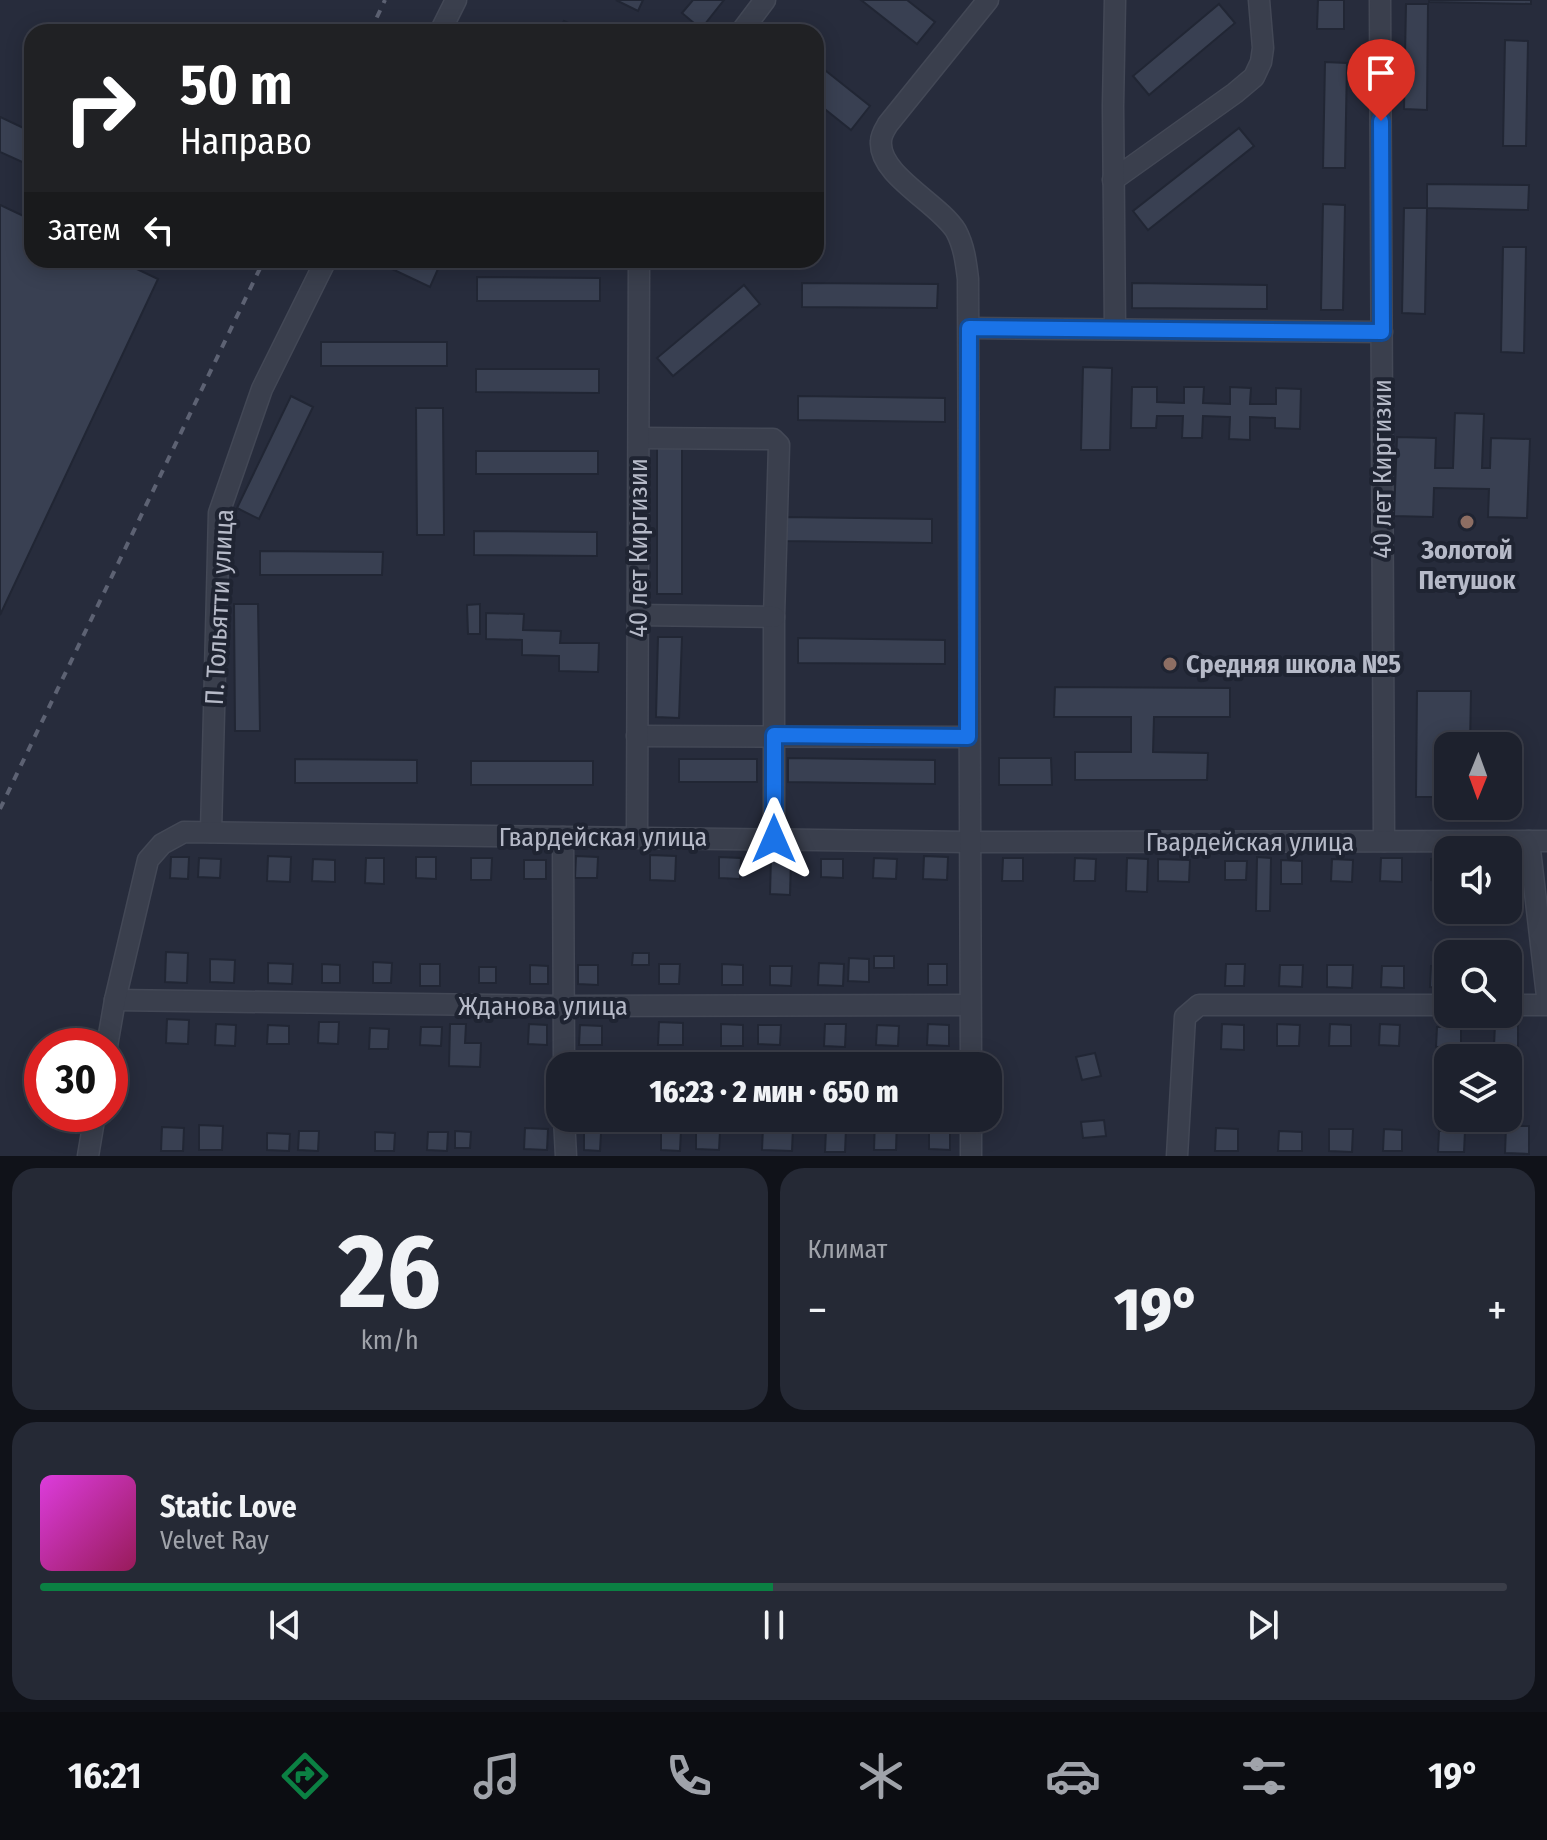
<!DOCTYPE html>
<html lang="ru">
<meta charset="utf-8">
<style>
:root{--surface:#1d212d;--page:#252935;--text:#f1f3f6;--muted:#a0a3aa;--line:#3b3e49;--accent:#0b8043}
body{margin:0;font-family:"Fira Sans Condensed",sans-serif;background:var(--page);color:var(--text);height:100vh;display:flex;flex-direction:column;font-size:30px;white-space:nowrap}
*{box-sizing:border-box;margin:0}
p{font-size:26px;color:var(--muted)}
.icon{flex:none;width:44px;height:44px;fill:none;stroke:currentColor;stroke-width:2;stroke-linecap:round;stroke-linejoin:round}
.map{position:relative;height:1156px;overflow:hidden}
.drawer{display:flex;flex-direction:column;gap:12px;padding:12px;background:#101219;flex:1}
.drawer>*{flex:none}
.top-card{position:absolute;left:24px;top:24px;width:800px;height:244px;border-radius:24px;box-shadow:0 4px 20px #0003,0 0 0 2px var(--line);background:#202124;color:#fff;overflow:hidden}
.needle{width:52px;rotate:181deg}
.fabs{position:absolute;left:1434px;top:732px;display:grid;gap:16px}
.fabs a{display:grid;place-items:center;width:88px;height:88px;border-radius:16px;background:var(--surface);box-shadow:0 4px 20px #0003,0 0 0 2px var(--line);font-size:40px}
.speed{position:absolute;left:24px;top:1028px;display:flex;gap:16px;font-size:40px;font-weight:700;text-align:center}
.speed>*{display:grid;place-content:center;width:104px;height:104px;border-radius:50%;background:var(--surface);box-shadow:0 4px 20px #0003,0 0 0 2px var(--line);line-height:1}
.speed .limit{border:12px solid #d22;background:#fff;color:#111}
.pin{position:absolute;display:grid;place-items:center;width:68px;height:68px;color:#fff;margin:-82px -34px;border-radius:50% 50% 50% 0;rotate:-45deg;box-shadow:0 0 8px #0007}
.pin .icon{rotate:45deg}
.me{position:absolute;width:88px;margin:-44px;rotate:0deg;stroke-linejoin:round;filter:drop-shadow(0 0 6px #0008)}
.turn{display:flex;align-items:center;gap:28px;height:168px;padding:0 24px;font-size:36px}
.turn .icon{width:104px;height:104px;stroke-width:2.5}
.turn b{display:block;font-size:56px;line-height:68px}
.then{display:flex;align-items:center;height:76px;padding:0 24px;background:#0003;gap:16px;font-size:30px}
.big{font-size:60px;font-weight:800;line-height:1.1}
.drawer .card{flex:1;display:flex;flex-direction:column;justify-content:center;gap:12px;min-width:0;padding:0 28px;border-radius:24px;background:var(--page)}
.drawer .dial{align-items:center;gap:0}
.dial b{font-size:104px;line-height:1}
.song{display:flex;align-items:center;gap:24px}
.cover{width:96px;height:96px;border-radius:12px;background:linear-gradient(135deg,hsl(300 70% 55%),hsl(330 70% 35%))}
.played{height:8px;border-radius:4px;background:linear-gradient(90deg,var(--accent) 50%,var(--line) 50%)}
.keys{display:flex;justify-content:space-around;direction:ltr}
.heat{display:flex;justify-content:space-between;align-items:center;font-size:44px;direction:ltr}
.drawer .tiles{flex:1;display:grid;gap:12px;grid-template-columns:1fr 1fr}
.card:last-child{grid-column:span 2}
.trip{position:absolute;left:546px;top:1052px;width:456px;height:80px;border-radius:24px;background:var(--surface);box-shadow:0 4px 20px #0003,0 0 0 2px var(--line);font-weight:800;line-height:80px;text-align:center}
.tab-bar{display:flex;height:128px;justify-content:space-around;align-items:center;background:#0c0d12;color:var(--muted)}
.tab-bar .icon{width:56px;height:56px}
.tab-bar .active{color:var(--accent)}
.tab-bar b{font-size:36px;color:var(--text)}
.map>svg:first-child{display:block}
</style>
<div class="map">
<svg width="1547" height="1156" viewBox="0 0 1547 1156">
<rect width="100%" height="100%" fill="#272c3c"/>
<g fill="#394052" stroke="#212634" stroke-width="2">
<polygon points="616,0 643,0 638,11"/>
<polygon points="693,0 724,0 701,29 682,13"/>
<polygon points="861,0 907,0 935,22 917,44"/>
<polygon points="1318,0 1344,0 1344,29 1317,29"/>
<polygon points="1429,0 1531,0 1531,4 1429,2"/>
<polygon points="1219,4 1235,23 1149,95 1133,76"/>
<polygon points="1406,4 1428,4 1427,110 1404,109"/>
<polygon points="564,21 588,32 558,32"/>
<polygon points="1505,40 1528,41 1526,146 1503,146"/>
<polygon points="1325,62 1347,63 1345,168 1323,168"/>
<polygon points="816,63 870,106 851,130 816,102"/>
<polygon points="0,117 32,132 31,166 0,152"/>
<polygon points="1239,128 1254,146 1148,230 1133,211"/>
<polygon points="1427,184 1529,185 1528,210 1427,208"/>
<polygon points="1323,204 1345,205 1343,310 1321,310"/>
<polygon points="0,205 32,220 32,260 118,260 158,279 0,615"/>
<polygon points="1404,208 1427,208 1425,314 1402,313"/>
<polygon points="1503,247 1526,247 1524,353 1501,352"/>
<polygon points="373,260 442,260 430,287"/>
<polygon points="477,277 600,278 600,301 477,301"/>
<polygon points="802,283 938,284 937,308 802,307"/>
<polygon points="1132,283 1267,285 1267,309 1132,308"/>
<polygon points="744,285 760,304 673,376 657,358"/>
<rect x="321" y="342" width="126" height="24"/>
<polygon points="1083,367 1112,368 1110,450 1081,450"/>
<polygon points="476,369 599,369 599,393 476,392"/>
<polygon points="1132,387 1157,387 1157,402 1184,403 1184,387 1204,387 1203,403 1230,404 1230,387 1251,388 1250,404 1276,404 1276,388 1301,389 1300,429 1275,428 1275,418 1250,417 1250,440 1229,439 1230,417 1203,416 1202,438 1182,438 1183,416 1157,416 1156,428 1131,428"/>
<polygon points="291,396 313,407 259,519 237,508"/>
<polygon points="798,396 945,398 945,422 798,420"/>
<polygon points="416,408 443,408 444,535 417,535"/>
<polygon points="1455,413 1484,414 1482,468 1490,468 1491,438 1530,439 1527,518 1488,517 1489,489 1434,488 1433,517 1394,516 1397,437 1436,438 1435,468 1453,468"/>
<rect x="657" y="446" width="25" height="148"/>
<rect x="476" y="451" width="122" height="23"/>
<polygon points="785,517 932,519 932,543 785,541"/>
<polygon points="474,531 597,532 597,556 474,555"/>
<polygon points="260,551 383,552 382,575 260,575"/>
<polygon points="234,604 258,604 260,731 235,731"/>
<polygon points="480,604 480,634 468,634 467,605"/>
<polygon points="486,613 524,614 523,630 561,631 560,643 599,643 598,672 559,671 559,656 522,655 522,640 486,639"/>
<polygon points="658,637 682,637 679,718 656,717"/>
<polygon points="798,638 945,640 945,664 798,663"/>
<polygon points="1055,687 1230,688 1230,717 1154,717 1153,752 1208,753 1207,780 1075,780 1075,752 1131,752 1131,717 1054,717"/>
<polygon points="1417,691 1471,691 1470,746 1448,746 1448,797 1416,797"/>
<polygon points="788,758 935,760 935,784 788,782"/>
<polygon points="999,758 1051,758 1052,785 999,785"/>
<polygon points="295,759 417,760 417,783 295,783"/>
<rect x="679" y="759" width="78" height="23"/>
<rect x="471" y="761" width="122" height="24"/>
<polygon points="650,855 676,856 675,881 650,880"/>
<polygon points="268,856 291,857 290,882 267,881"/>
<polygon points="576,856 598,857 597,878 575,878"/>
<polygon points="924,856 948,857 947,880 923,879"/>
<polygon points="171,857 189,857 188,879 170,878"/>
<polygon points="416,857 436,857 436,879 416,878"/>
<polygon points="719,857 741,858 740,879 719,878"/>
<polygon points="771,857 791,858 790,895 770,894"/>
<polygon points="1257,857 1271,858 1270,911 1256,911"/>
<polygon points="199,858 221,859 220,878 198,877"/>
<polygon points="366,858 384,858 384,884 365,883"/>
<polygon points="471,858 492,858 491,880 471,880"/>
<polygon points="874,858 897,859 896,879 873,878"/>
<polygon points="1003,858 1023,858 1023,881 1002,881"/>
<polygon points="1075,858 1096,859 1095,881 1074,881"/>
<polygon points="1127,858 1148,859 1147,892 1126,891"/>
<polygon points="1381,858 1402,858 1402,882 1380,881"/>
<polygon points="313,859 335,860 335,882 312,881"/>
<polygon points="821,859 843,859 843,878 821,877"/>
<polygon points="1158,859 1190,860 1189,882 1158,881"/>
<polygon points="1332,859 1353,860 1352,882 1331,881"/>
<polygon points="1431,859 1448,860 1448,881 1431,880"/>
<rect x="524" y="860" width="22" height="19"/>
<polygon points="1281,860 1302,861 1302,884 1281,884"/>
<polygon points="1225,861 1247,861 1246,880 1225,880"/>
<polygon points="166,952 188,953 187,983 165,982"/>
<polygon points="633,953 649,953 649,965 632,965"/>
<rect x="874" y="956" width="20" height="12"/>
<polygon points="849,958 869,959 869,982 848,981"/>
<polygon points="210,959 235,960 234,983 210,982"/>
<polygon points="373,962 392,963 391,983 373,983"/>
<polygon points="268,963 293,964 292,984 268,983"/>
<polygon points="819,963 844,964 843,986 818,985"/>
<polygon points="322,964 340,965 340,983 322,983"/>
<rect x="420" y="964" width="20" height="22"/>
<polygon points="659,964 680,964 679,984 659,984"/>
<polygon points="722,964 743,965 743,985 722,985"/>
<rect x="928" y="964" width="19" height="21"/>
<polygon points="1226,964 1245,964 1244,986 1225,986"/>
<polygon points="530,965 548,966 548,984 530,984"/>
<polygon points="578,965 598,965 598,985 578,984"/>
<polygon points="1280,965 1303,965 1302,987 1279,986"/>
<polygon points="1327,965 1353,965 1352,988 1327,987"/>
<polygon points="770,966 792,966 791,986 770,985"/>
<polygon points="1382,966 1404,966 1404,988 1381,987"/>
<polygon points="1431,966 1448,966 1448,988 1430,987"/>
<rect x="479" y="967" width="17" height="16"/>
<polygon points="167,1019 189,1020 188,1044 166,1043"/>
<polygon points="319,1022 339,1022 338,1044 318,1043"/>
<polygon points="659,1022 683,1023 683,1045 658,1045"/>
<polygon points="216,1024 236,1025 235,1046 215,1045"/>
<polygon points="450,1024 466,1024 465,1043 481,1043 480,1067 449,1066"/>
<polygon points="529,1024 547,1025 547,1045 528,1044"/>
<polygon points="721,1024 743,1025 743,1046 721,1046"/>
<polygon points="825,1024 846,1024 845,1047 824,1046"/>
<polygon points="928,1024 949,1025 949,1046 927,1045"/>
<polygon points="1222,1024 1244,1025 1244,1050 1221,1049"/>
<polygon points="1277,1024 1300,1025 1299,1046 1277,1046"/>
<polygon points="1330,1024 1351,1025 1351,1046 1329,1046"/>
<polygon points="1380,1024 1400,1025 1399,1046 1379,1045"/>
<polygon points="1495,1024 1518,1025 1518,1047 1494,1046"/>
<polygon points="268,1025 289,1026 289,1044 267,1044"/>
<polygon points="580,1025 602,1026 602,1045 579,1045"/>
<polygon points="758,1025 781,1025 780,1045 758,1044"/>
<polygon points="877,1025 899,1026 898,1046 876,1045"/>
<polygon points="421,1027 442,1027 441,1046 420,1045"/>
<polygon points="1437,1027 1461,1027 1461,1047 1436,1047"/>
<polygon points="370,1028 389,1029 388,1049 369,1049"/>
<polygon points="1095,1053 1101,1076 1082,1080 1076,1057"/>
<polygon points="875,1118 897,1118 896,1150 874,1150"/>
<polygon points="1104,1120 1106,1136 1083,1138 1081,1122"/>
<polygon points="199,1125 223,1126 222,1150 199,1150"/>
<polygon points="1506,1126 1529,1126 1529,1154 1505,1153"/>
<polygon points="162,1127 184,1128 183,1151 161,1151"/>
<polygon points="763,1127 793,1128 792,1151 762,1150"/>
<polygon points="525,1128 548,1129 547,1150 524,1149"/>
<polygon points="1216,1128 1238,1129 1238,1151 1215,1151"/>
<polygon points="826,1129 846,1129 845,1152 825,1152"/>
<polygon points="929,1129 950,1129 950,1150 929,1149"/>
<polygon points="1329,1129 1353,1129 1352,1152 1329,1151"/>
<polygon points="1384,1129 1402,1130 1402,1151 1383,1151"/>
<polygon points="661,1130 681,1130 680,1151 661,1150"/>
<polygon points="696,1130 720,1131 719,1150 696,1149"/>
<polygon points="299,1131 319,1131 318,1151 298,1150"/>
<polygon points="455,1131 471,1132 470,1148 455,1148"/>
<polygon points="1279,1131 1302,1132 1302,1151 1278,1151"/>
<polygon points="1439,1131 1465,1131 1464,1152 1438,1152"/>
<polygon points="375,1132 395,1133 394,1151 375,1151"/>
<polygon points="428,1132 448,1132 447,1151 427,1150"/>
<polygon points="584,1132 601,1133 600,1151 584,1150"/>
<polygon points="267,1133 290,1134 289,1151 267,1150"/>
</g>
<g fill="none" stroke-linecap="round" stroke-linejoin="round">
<g stroke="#434856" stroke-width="23">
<g id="minor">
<polyline points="1380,0 1384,841"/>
<polyline points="440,32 456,0"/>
<polyline points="741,32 765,0"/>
<polyline points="1113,180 1235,93 1254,77 1261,62 1263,48 1259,0"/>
<polyline points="969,328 1382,332"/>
<polyline points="1115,329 1113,106 1115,0"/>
<polyline points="639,438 773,439 779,445 774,617 774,839"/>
<polyline points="638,615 774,617"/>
<polyline points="637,736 968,737"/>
<polyline points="211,832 219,513 262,389 326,260"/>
<polyline points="637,836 639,260"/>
<polyline points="563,837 564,1066"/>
<polyline points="1529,841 1547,996"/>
<polyline points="115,1000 563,1006 970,1005"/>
<polyline points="1508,1005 1547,1005"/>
<polyline points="107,1046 115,1000 148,860 162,844 184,832 968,842 1547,841"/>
<path d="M971 1066 968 279C966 262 964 246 956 231 939 203 878 175 881 141 881 135 885 129 888 124L988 0"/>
<polyline points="564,1118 566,1156"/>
<polyline points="971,1118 971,1156"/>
<polyline points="88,1156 95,1114"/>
<polyline points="1177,1156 1185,1017 1199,1005 1448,1005"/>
</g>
</g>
<use href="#minor" stroke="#3a3f4d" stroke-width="20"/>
<g stroke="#5d6273" stroke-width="4" stroke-dasharray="8 8" stroke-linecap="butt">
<polyline points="370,32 385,0"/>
<polyline points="0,809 264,260"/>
</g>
</g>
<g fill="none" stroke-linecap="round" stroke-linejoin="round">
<g stroke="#114b97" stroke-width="20">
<polyline id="route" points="774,839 774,735 968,737 969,328 1382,332 1381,121"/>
</g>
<use href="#route" stroke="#1a73e8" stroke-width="14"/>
</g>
<g fill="#8d6e63" stroke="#1f2432" stroke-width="3">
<circle cx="1467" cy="522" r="8"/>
<circle cx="1170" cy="664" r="8"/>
</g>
<g text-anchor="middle" stroke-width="8" stroke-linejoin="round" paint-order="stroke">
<g font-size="26" fill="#b6bac8" stroke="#1f2432">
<text transform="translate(1382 469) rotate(-90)" y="9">40 лет Киргизии</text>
<text transform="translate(638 548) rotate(-90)" y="9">40 лет Киргизии</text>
<text transform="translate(219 607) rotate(-87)" y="9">П. Тольятти улица</text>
<text x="603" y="846">Гвардейская улица</text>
<text x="1250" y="851">Гвардейская улица</text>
<text x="543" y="1015">Жданова улица</text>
</g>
<g font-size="26" font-weight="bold" fill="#b6bac8" stroke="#1f2432">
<text x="1467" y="559">Золотой<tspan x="1467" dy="30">Петушок</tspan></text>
<text x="1186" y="673" text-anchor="start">Средняя школа №5</text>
</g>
</g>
</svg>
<div class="fabs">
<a><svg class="needle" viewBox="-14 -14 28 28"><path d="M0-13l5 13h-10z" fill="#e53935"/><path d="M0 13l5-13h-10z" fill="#a0a3aa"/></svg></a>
<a><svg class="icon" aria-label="sound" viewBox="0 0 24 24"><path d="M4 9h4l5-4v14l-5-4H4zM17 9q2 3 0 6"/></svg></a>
<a><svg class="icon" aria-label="search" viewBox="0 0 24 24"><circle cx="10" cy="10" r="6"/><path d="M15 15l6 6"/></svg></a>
<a><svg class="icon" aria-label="layers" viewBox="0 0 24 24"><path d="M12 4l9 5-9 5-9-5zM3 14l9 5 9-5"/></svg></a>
</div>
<div class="speed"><div class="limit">30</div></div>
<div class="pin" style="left:1381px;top:121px;background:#d93025"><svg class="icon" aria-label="arrive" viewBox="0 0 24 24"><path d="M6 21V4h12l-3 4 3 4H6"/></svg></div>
<svg class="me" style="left:774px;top:839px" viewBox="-20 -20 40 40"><path d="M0-17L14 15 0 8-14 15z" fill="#1a73e8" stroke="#fff" stroke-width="4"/></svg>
<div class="trip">16:23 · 2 мин · 650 m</div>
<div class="top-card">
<div class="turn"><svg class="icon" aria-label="right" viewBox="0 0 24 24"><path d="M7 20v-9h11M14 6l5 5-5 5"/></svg><div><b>50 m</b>Направо</div></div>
<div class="then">Затем<svg class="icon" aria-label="left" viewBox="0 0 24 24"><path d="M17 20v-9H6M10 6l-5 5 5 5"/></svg></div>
</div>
</div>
<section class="drawer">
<div class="tiles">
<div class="card dial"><b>26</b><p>km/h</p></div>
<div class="card"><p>Климат</p>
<div class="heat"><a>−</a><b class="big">19°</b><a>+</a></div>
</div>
<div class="card">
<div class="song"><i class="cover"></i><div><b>Static Love</b><p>Velvet Ray</p></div></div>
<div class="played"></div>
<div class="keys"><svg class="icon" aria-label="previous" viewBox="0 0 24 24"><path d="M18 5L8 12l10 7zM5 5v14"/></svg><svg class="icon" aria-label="pause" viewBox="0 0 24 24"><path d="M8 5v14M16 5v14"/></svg><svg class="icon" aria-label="next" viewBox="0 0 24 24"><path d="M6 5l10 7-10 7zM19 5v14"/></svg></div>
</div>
</div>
</section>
<nav class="tab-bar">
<b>16:21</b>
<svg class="icon active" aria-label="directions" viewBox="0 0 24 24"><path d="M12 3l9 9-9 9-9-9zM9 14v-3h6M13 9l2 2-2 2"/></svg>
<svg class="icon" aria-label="music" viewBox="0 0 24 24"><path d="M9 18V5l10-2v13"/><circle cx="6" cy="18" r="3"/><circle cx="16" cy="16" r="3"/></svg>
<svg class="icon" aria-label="phone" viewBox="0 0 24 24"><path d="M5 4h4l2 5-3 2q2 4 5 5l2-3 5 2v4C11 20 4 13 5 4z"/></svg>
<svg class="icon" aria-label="climate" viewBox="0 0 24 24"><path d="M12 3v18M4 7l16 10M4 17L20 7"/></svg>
<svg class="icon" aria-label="car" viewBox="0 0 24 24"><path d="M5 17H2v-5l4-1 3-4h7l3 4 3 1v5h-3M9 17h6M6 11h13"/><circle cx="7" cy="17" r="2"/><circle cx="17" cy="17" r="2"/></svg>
<svg class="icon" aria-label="filters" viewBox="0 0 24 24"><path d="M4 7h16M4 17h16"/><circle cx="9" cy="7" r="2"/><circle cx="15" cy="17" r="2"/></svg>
<b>19°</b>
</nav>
